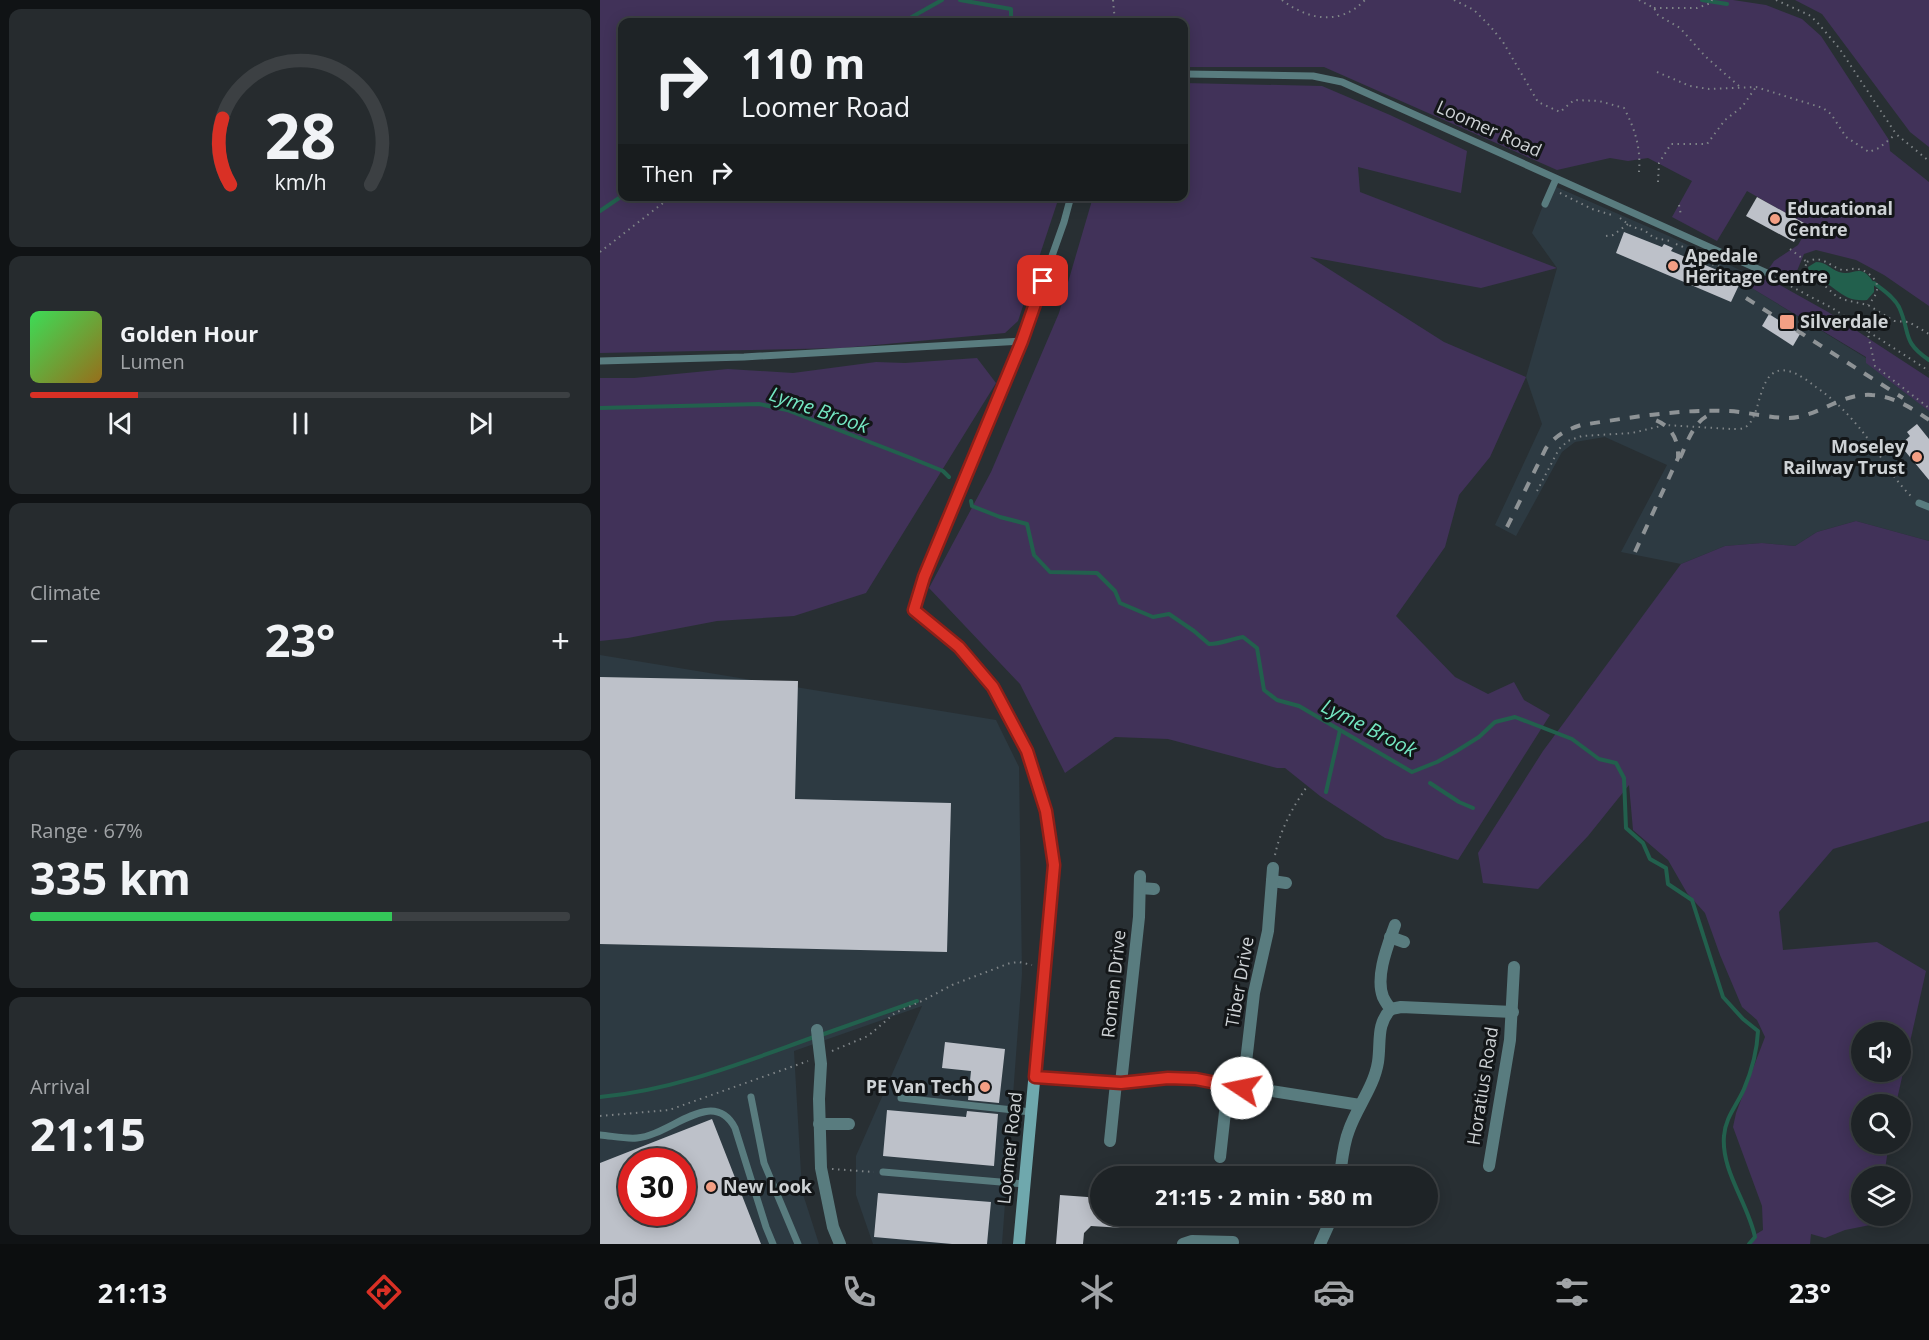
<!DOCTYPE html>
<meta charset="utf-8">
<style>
:root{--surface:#1e2326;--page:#262b2e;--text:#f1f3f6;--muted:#a1a4a7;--line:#3c4043;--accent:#d93025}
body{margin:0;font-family:"Open Sans",sans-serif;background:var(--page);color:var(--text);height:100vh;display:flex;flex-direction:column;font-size:22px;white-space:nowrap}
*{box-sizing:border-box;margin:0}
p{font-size:20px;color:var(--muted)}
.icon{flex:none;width:33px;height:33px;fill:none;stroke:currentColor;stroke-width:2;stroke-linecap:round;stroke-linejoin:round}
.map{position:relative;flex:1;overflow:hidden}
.sheet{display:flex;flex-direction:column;gap:9px;padding:9px;background:#101315;width:600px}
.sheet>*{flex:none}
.hud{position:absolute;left:18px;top:18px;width:570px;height:183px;border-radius:12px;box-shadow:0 3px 15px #0003,0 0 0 2px var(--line);background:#1e2326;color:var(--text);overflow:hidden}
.fabs{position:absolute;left:1251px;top:1022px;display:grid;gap:12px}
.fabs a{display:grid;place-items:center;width:60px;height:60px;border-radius:50%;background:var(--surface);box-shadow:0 3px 15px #0003,0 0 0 2px var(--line);font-size:30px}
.speed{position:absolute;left:18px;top:1148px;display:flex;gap:12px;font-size:30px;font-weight:700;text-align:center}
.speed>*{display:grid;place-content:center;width:78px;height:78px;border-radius:50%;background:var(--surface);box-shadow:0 3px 15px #0003,0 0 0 2px var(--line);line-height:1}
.speed .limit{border:9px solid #d22;background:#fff;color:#111}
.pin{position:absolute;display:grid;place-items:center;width:51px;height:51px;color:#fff;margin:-26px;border-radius:12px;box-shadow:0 3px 9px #0006}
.me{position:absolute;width:66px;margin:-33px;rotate:281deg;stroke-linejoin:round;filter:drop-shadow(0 0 4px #0008)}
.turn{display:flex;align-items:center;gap:21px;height:126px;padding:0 24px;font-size:27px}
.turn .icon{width:78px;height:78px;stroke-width:2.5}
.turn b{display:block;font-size:42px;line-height:51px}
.then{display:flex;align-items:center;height:57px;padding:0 24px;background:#0003;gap:12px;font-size:22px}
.big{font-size:45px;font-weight:700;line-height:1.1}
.sheet .card{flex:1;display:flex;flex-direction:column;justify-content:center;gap:9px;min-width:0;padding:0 21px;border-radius:12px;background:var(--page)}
.sheet .dial{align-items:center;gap:0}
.dial svg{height:156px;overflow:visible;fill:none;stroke:var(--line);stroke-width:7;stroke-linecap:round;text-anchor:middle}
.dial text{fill:var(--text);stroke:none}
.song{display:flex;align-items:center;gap:18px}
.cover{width:72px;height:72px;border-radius:9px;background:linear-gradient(135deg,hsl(130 70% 55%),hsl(40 70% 35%))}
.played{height:6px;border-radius:3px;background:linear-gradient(90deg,var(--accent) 20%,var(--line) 20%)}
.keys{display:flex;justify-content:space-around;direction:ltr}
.heat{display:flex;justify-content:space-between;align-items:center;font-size:33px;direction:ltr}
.charge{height:9px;border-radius:4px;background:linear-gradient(90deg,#34c759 67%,var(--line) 0)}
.trip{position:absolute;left:490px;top:1166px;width:348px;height:60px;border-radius:30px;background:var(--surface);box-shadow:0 3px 15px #0003,0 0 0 2px var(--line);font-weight:700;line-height:60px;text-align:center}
.tab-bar{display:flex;height:96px;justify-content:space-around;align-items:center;background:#0c0e0f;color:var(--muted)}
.tab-bar .icon{width:42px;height:42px}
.tab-bar .on{color:var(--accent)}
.tab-bar b{font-size:27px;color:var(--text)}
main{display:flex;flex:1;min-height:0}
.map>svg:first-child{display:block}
</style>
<main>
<section class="sheet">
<div class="card dial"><svg viewBox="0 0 100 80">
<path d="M14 69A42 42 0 1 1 86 69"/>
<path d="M14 69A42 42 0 0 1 10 35" stroke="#d93025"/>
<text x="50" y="56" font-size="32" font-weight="700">28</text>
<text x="50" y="72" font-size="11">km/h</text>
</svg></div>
<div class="card">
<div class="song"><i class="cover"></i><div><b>Golden Hour</b><p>Lumen</p></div></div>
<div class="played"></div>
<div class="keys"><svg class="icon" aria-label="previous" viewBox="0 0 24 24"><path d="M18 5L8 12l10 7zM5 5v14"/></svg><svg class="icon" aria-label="pause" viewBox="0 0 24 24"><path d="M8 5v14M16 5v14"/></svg><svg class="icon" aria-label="next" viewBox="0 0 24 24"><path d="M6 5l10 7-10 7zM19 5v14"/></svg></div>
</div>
<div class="card"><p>Climate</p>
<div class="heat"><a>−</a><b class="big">23°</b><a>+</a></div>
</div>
<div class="card"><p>Range · 67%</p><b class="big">335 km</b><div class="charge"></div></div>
<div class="card"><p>Arrival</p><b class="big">21:15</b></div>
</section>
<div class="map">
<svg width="1329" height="1244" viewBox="0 0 1329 1244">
<rect width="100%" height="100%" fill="#282f33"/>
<g fill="#2d3a42" fill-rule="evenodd">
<polygon points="954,186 1069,236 1146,273 1150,287 1266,358 1329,411 1329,541 1256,521 1217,532 1195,546 1162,543 1125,546 1081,564 1021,552 1067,465 1005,437 975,442 962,452 916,536 895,525 942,424 926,377 957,268 932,233 944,203"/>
<path d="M0 655 396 720 419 767 422 974 402 1244H273L256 1195V1156L322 1006 194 1051 202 1191 219 1244H0ZM32 1161H82V1212H32Z"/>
</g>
<g fill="#413259" fill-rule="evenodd">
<polygon points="0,0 1133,0 1166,5 1202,19 1221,36 1289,140 1290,151 1329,182 1329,306 1284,275 1256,260 1216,250 1204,254 1192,283 1168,270 1174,261 1198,245 1209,226 1147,191 1117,241 1072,217 1092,181 1048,158 1028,161 1010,158 957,170 724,67 584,67 584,22 22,22 22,196 459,197 418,321 405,333 243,348 0,353"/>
<polygon points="1195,0 1329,0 1329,147 1310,132 1222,14"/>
<polygon points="584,83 722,86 790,115 867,151 861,193 758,167 760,192 957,268 881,288 710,257 844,342 926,377 890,457 859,495 845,547 796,616 855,677 888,694 914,682 924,700 950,715 858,860 785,838 720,796 685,768 677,768 568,739 515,737 465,773 420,684 329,588 391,472 459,313 493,197 584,196"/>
<polygon points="1162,275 1228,312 1329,378 1329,411 1266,363 1266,357 1150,287"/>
<polygon points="377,358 396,383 266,593 194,616 117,621 28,638 0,641 0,378 34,378 128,369 193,373 276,362 305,363"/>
<path d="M1256 521 1329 541V821L1233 849 1179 912 1183 950 1277 942 1326 971 1296 1104H1262V1143H1289L1284 1176H1262V1215H1277L1275 1224 1245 1230 1225 1238 1211 1234 1210 1244H1151L1153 1236 1163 1230 1162 1206 1133 1127 1136 1113 1165 1037 1157 1020 1142 1007 1120 955 1105 913 1087 893 1068 860 1033 830 1029 785 988 836 938 889 883 883 878 853 943 751 1081 564 1125 546 1162 543 1195 546 1217 532ZM1262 1032H1300V1071H1262Z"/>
</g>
<path fill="#22604d" d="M1216 262C1226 262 1229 268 1239 272 1254 277 1260 261 1274 283V292L1267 300C1244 302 1240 290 1222 281 1218 279 1213 277 1209 274L1208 267Z"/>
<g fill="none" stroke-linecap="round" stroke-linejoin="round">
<g stroke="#22604d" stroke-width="4">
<polyline points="360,0 411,9 411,22"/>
<polyline points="1102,0 1127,4"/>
<polyline points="303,22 342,0"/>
<polyline points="0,211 22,196"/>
<path d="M1274 283C1283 290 1294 297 1299 307 1311 333 1301 341 1329 360"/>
<polyline points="0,408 159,404 187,410 311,458 343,471 349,477"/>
<path d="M371 501 372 506 400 517 427 524 434 555 450 572 497 573 515 591 520 603 553 617 569 614 594 631 609 644C621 644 631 639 643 637L657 648 664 690 677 700 699 706 812 772 837 762 855 752 879 737 895 722 915 717 972 739 999 759 1016 763 1024 778 1026 828 1043 843 1050 859 1066 868 1068 884 1092 900 1123 997 1143 1019 1158 1031C1157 1052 1152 1070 1144 1089 1137 1105 1125 1118 1124 1136 1121 1171 1148 1203 1155 1237L1149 1244"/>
<polyline points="830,783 859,802 873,808"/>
<polyline points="726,792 740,730"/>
<polyline points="221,1035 317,1001"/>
<path d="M0 1097C75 1090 144 1062 214 1037"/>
</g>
</g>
<g fill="#bdc1c9" fill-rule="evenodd">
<polygon points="1157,197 1204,223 1194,242 1146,216"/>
<polygon points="1024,232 1062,247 1064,244 1073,248 1071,251 1122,272 1120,277 1139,285 1131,302 1016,253"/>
<polygon points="1169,314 1200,334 1193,346 1162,326"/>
<polygon points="1317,424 1329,439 1329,480 1300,445 1310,436 1307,432"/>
<polygon points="0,677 198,681 195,799 351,803 347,952 0,944"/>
<polygon points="345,1042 405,1049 399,1103 368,1100 371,1071 342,1068"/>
<polygon points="287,1110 366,1117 367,1111 398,1114 394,1166 283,1156"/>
<path d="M112 1119 161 1244H0V1163ZM32 1161H82V1212H32Z"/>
<polygon points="278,1193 391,1202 387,1244 352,1244 274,1237"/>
<polygon points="460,1195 501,1198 501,1215 524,1215 523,1228 491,1226 484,1233 483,1244 456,1244"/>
</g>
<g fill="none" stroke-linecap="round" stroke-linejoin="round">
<g stroke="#7e8487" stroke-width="2" stroke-dasharray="1.5 4.5" stroke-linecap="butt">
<polyline points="513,0 515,22"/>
<path d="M682 0C708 20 740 26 765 0"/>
<path d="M854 0 874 10 890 26 903 42 938 102 960 112 974 100 999 101 1024 108C1035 129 1041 148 1039 172"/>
<polyline points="1039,0 1054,8 1058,15 1080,28 1105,56 1140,87"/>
<polyline points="1176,0 1209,15 1217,22 1239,48 1296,134 1329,161"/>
<polyline points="1054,8 1097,8 1111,3 1112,0"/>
<polyline points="1057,72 1090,86 1109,89 1156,87 1223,108 1231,114 1246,137 1269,152 1279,148 1296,134"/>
<polyline points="1058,182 1059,163 1071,144 1107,144 1125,120 1142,107 1156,87"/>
<polyline points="960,193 992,209 1012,215"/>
<polyline points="1079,205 1081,215"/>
<polyline points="1020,218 1032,227 1044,230 1054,238 1071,241"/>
<polyline points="1006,236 1013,235 1028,224"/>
<polyline points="1076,244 1093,251 1106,262 1120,267"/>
<polyline points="1190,249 1207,262 1204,270 1206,278 1214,283 1224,285 1236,296 1245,300 1268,305 1294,321 1309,322 1329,334"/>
<polyline points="0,252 72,196"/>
<path d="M1207 262C1221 254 1229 266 1242 270 1246 271 1251 268 1256 269 1261 269 1265 271 1269 274 1282 284 1278 294 1268 305"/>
<polyline points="1175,278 1232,308 1329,371"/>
<polyline points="1267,330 1275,366 1329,408"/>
<path d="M937 491 959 449 968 441 982 436 1032 433 1065 425 1131 429C1136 429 1144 430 1148 425 1162 413 1158 364 1188 371 1198 373 1208 381 1216 387 1239 403 1257 423 1273 446 1285 463 1297 483 1312 497"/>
<path d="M675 855C680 831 692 808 706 788"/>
<polyline points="232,1051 268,1036 295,1013 324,1000 352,985 410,963 419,962 432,965"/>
<polyline points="0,1116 69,1110 208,1061"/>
<polyline points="232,1169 274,1172"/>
</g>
<g stroke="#597c7f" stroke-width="7">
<polyline points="584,74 713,76 742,82 1167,273"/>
<polyline points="945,204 956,179"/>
<polyline points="0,361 144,357 422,341"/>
<polyline points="1319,503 1329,507"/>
<polyline points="324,577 422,341 464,222 471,196"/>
<polyline points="151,1097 164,1163 198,1244"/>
<polyline points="301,1098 431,1112"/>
<path d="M0 1135C12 1136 25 1139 37 1138 71 1135 113 1086 135 1128L166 1227 173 1244"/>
<polyline points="283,1172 424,1184"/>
</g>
<g stroke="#597c7f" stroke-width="12">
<polyline points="672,881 686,883"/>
<polyline points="540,888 554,889"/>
<polyline points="790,937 804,942"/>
<polyline points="791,1009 801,1007 913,1012"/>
<polyline points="217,1030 221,1064 219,1099 221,1168 233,1227 240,1244"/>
<polyline points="435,1077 521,1083 568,1078 596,1079 760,1105"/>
<polyline points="521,1083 539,917 540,876"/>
<polyline points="643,1088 654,993 668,931 673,868"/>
<polyline points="219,1124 249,1124"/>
<polyline points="510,1141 516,1083"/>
<polyline points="620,1157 628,1085"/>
<polyline points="889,1166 910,1040 914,967"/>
<path d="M740 1176C742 1161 743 1145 749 1130 757 1107 774 1087 778 1062 781 1042 776 1024 791 1009 788 1006 785 1001 783 997 775 976 788 945 795 925"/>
<polyline points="583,1244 592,1241 633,1242"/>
<polyline points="720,1244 733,1215"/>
</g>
<polyline stroke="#6fa8ad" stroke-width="12" points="324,577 314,611 359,647 393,687 427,751 446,811 454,865 419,1244"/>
<g stroke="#8e9396" stroke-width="4" stroke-dasharray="10 10" stroke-linecap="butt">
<polyline points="1146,298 1303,398"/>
<path d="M1080 458C1088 441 1095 417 1115 413"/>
<path d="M907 527 946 448C956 435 966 430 981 425 1028 418 1078 409 1126 411 1146 411 1180 421 1198 417 1224 412 1244 393 1272 395 1293 396 1312 408 1329 420"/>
<path d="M1035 552 1078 458C1079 437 1069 423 1049 418"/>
</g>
</g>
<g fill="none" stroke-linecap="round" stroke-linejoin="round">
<g stroke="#8d1f18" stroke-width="15">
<polyline id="route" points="443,281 422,341 324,577 314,610 359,647 393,687 427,751 446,811 454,865 435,1077 521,1083 568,1078 596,1079 642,1088"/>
</g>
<use href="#route" stroke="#d93025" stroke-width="10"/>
</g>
<g fill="#f39f84" stroke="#131618" stroke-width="2">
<circle cx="1175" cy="219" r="6"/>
<circle cx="1073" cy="266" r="6"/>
<rect x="1179" y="314" width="16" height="16" rx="3"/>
<circle cx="1317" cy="457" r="6"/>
<circle cx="385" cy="1087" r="6"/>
<circle cx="111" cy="1187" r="6"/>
</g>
<g text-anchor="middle" stroke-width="6" stroke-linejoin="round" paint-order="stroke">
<g font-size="18" fill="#ced2d5" stroke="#131618">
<text transform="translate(889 129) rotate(24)" y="6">Loomer Road</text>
<text transform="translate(640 982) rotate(-80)" y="6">Tiber Drive</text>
<text transform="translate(514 984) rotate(-84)" y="6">Roman Drive</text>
<text transform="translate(883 1086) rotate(-81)" y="6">Horatius Road</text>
<text transform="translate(410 1148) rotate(-84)" y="6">Loomer Road</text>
</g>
<g font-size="18" font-weight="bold" fill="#ced2d5" stroke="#131618" text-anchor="start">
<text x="1187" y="215">Educational<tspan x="1187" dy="21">Centre</tspan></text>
<text x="1085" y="262">Apedale<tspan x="1085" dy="21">Heritage Centre</tspan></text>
<text x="1200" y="328">Silverdale</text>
<text x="1305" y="453" text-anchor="end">Moseley<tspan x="1305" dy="21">Railway Trust</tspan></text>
<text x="373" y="1093" text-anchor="end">PE Van Tech</text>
<text x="123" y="1193">New Look</text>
</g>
<g font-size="20" font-style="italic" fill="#74e7c2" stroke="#131618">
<text transform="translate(219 410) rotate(19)" y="7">Lyme Brook</text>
<text transform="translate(769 728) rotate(27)" y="7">Lyme Brook</text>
</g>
</g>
</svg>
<div class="fabs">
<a><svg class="icon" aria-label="sound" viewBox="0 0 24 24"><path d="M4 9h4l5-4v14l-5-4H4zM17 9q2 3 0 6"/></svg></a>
<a><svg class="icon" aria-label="search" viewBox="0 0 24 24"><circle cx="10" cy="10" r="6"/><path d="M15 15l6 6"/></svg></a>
<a><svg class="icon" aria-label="layers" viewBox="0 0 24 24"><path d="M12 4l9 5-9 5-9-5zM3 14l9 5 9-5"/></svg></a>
</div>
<div class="speed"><div class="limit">30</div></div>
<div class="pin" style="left:443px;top:281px;background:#d93025"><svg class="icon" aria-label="arrive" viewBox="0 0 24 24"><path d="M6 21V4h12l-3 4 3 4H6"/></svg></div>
<svg class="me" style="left:642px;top:1088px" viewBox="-20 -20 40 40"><circle r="19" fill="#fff"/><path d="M0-13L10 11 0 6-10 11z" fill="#d93025"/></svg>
<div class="trip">21:15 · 2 min · 580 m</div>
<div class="hud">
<div class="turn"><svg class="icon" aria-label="right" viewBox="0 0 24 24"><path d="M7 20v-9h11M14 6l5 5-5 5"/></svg><div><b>110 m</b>Loomer Road</div></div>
<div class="then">Then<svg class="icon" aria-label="right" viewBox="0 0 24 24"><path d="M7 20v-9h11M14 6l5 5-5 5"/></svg></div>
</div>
</div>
</main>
<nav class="tab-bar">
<b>21:13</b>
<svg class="icon on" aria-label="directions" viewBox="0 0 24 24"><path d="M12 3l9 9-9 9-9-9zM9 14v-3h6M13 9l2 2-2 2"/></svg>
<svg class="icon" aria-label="music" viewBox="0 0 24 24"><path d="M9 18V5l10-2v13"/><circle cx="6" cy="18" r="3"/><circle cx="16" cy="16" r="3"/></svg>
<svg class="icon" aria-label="phone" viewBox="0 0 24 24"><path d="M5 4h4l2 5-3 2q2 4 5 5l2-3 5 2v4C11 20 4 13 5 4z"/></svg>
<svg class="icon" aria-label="climate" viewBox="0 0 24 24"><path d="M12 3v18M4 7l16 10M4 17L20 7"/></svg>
<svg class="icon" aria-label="car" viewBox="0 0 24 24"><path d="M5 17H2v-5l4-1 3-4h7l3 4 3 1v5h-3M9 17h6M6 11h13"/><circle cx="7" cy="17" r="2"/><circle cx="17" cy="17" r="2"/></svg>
<svg class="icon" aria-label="filters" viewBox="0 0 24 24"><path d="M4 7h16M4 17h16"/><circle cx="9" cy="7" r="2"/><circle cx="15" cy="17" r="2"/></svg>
<b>23°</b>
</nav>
